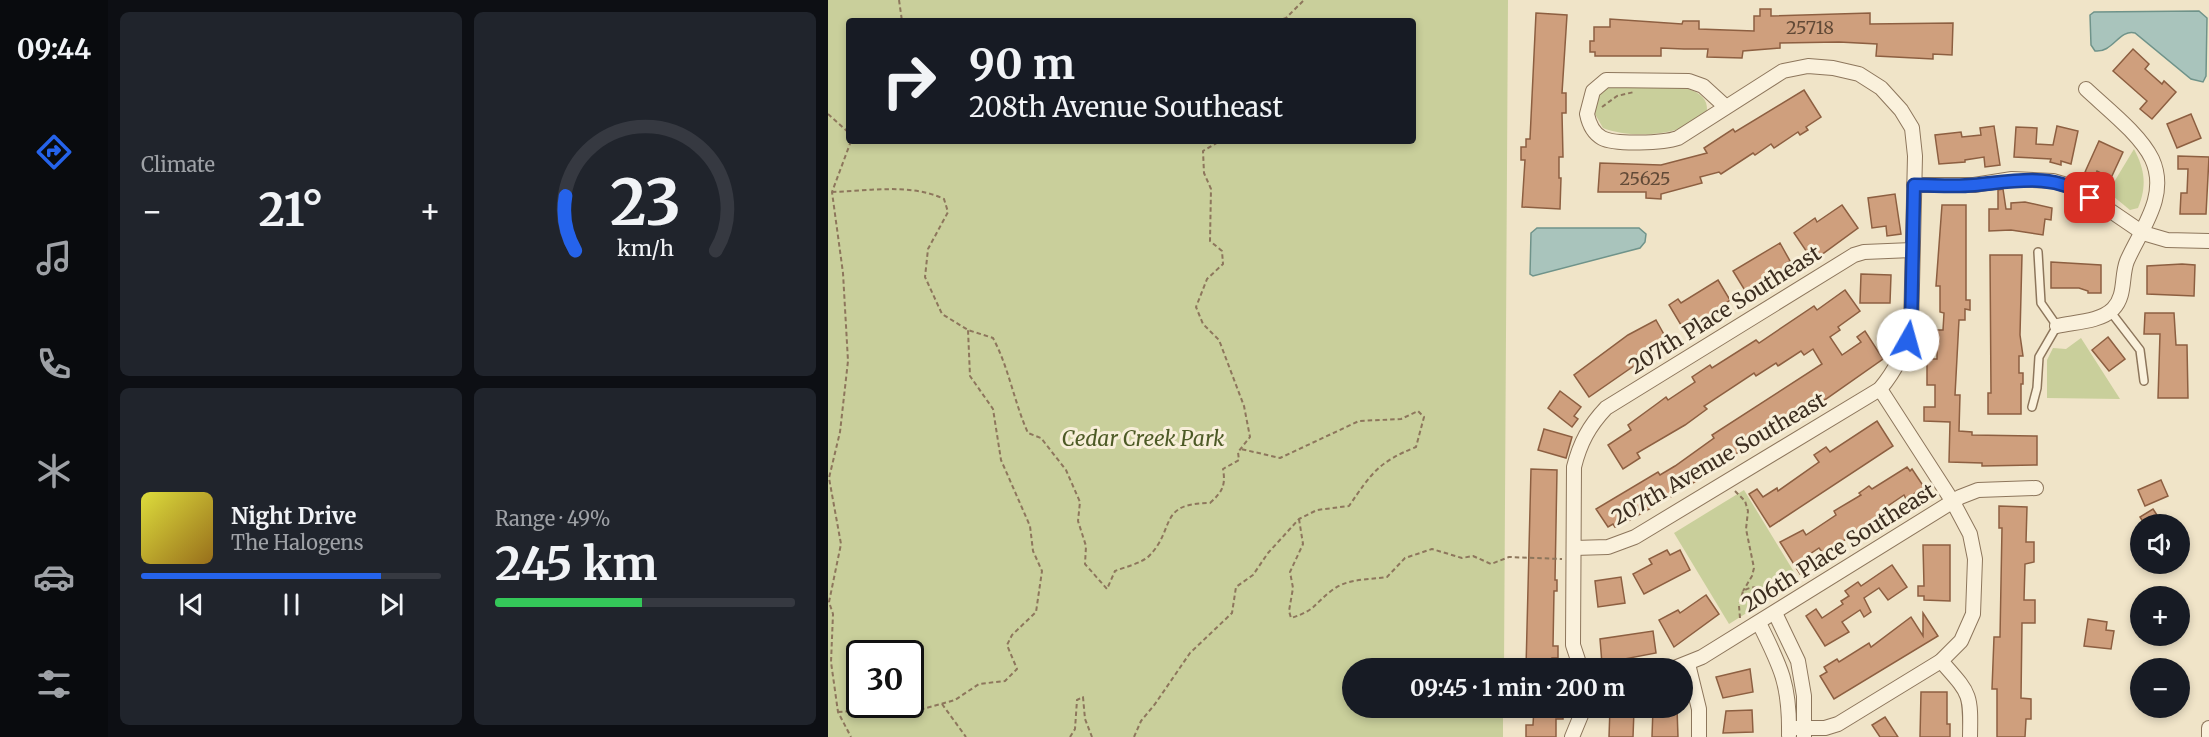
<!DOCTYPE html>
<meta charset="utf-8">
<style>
:root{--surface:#171b24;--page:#20242c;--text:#f1f3f6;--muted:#9ea1a6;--line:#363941;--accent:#2563eb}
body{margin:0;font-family:Merriweather,serif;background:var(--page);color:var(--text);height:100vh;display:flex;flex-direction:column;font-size:22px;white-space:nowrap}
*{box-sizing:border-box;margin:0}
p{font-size:20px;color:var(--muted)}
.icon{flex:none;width:33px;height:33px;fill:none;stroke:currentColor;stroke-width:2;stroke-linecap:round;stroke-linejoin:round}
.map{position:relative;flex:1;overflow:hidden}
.drawer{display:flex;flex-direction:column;gap:12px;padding:12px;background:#0d0f14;width:720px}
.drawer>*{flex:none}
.banner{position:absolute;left:18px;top:18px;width:570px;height:126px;border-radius:6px;box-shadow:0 3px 9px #0003;background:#171b24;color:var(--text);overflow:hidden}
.controls{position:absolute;left:1302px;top:514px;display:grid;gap:12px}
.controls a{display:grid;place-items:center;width:60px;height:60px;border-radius:50%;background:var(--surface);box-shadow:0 3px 9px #0003;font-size:30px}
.speed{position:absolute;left:18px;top:640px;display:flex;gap:12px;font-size:30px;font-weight:700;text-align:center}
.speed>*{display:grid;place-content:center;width:78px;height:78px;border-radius:50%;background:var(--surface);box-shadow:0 3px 9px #0003;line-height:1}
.speed .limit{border:3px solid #111;border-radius:9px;background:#fff;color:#111}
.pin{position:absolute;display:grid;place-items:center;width:51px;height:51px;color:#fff;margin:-26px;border-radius:12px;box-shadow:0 3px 9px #0006}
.me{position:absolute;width:66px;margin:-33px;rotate:7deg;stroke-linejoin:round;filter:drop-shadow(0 0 4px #0008)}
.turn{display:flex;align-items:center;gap:21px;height:126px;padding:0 24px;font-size:27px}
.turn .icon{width:78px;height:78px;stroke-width:2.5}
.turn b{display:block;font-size:42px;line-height:51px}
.big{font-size:45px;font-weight:700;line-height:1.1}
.drawer .tile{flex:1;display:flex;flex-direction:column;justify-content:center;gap:9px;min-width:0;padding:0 21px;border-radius:9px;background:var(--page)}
.drawer .dial{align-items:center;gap:0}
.dial svg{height:156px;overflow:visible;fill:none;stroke:var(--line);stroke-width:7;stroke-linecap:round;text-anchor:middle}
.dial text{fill:var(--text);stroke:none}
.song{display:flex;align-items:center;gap:18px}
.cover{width:72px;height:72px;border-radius:9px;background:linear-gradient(135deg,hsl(60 70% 55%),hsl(40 70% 35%))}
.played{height:6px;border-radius:3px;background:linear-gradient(90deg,var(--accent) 80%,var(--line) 80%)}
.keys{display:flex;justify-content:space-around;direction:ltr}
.heat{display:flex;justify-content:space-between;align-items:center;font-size:33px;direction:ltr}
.charge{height:9px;border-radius:4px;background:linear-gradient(90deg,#34c759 49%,var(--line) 0)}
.drawer .tiles{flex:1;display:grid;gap:12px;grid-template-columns:repeat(2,1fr)}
.trip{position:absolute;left:514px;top:658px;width:351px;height:60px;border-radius:30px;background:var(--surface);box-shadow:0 3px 9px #0003;font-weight:700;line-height:60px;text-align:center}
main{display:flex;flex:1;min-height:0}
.tab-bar{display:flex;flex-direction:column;width:108px;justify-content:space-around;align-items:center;background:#090b0e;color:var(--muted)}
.tab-bar .icon{width:42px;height:42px}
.tab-bar .on{color:var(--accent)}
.tab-bar b{font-size:27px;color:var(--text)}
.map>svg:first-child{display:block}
</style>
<main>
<nav class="tab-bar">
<b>09:44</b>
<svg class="icon on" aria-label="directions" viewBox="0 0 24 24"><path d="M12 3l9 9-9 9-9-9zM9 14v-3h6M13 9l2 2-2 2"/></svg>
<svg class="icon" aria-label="music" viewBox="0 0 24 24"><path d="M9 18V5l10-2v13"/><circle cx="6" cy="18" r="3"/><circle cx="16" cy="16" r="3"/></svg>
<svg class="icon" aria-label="phone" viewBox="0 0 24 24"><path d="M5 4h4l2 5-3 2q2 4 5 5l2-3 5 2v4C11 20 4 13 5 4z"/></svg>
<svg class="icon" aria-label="climate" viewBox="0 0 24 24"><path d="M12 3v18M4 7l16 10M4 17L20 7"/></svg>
<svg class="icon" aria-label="car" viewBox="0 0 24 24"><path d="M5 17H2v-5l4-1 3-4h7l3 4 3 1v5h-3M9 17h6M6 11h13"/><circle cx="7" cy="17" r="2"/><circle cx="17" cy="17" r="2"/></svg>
<svg class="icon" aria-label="filters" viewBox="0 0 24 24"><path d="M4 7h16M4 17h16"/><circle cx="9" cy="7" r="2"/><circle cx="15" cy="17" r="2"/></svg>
</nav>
<section class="drawer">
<div class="tiles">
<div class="tile"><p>Climate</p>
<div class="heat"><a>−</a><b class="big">21°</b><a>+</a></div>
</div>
<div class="tile dial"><svg viewBox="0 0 100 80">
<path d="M14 69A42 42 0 1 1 86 69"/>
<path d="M14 69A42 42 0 0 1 9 41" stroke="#2563eb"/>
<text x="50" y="56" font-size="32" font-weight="700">23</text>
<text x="50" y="72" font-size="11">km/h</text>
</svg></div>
<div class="tile">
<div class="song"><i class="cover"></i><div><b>Night Drive</b><p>The Halogens</p></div></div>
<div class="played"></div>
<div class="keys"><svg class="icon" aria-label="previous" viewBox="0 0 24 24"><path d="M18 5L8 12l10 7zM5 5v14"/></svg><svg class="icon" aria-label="pause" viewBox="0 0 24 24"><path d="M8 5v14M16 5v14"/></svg><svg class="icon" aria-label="next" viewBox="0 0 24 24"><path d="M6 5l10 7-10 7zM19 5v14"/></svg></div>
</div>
<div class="tile"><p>Range · 49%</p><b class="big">245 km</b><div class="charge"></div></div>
</div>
</section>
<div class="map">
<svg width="1381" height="737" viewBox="0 0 1381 737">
<rect width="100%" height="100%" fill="#f0e4c8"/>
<g fill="#c9cf9b" fill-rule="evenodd">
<path d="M0 0H680L676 669H525V708H675V737H0ZM21 21H585V141H21ZM32 654H82V705H32Z"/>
<path d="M783 85C807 86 882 77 879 111 859 137 803 139 775 128L767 114 770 95Z"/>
<path d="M1306 149C1317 170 1319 186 1310 208L1302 210 1280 192Z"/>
<polygon points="1253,338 1292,399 1219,398 1219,360 1225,348 1238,349"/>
<polygon points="916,490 971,580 901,624 846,533"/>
</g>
<g fill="#a9c4bc" stroke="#6f938a" stroke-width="1.5">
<path d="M1371 11 1379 18 1378 76 1375 82 1363 79 1307 33C1291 29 1285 53 1267 51L1263 45 1262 15 1266 12Z"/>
<polygon points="709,228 811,228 818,234 817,242 812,248 705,276 702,274 703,233"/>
</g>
<g fill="#cf9f7d" stroke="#8d5f41" stroke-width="1.5">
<polygon points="932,9 943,9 943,16 1042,13 1042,24 1125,23 1124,55 1105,54 1105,59 1048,56 1049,44 1011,42 952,43 952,48 915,51 914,58 879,57 880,49 856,49 833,48 833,56 767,56 767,52 762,52 762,41 766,41 766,27 782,27 782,19 854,24 855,21 871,21 871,29 926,31 926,16 932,16"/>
<polygon points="708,13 739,15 734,93 738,93 738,113 734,113 735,157 731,157 731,178 733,178 732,209 694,207 697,160 693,160 693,147 698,147 698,139 702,139"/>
<polygon points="1305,49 1321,64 1317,69 1334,84 1336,81 1348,92 1324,119 1312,109 1319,101 1285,71"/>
<polygon points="976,90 993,117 978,127 980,130 972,135 970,132 946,148 943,144 927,155 925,153 893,174 891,172 872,177 874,183 833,194 833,199 818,198 818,192 770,192 772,163 833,165 879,153 876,148 905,129 907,132"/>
<polygon points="1363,114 1373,138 1349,148 1339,124"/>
<polygon points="1166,126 1172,165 1157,167 1156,157 1137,160 1137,162 1111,164 1107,135 1133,132 1134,137 1153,135 1152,128"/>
<polygon points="1229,126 1250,131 1243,164 1233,161 1233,165 1222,162 1223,159 1186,157 1188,127 1209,128 1208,144 1225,145"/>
<polygon points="1271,141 1295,152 1283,178 1269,171 1267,176 1257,172"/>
<polygon points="1350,156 1381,157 1378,214 1352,214 1353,193 1359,193 1360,169 1350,169"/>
<polygon points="1175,189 1178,209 1183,209 1183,203 1197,202 1224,208 1223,220 1217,219 1215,235 1183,230 1161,231 1161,209 1170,209 1170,190"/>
<polygon points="1067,194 1073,234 1059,236 1058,226 1044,228 1040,198"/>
<polygon points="1014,205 1030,228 985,261 966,233 987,218 989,222"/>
<polygon points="1114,205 1138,205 1138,300 1142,300 1142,310 1137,309 1137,320 1131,320 1127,395 1132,395 1131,431 1144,432 1144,435 1209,436 1209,465 1154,466 1154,463 1121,462 1122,422 1096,421 1096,407 1107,407 1107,385 1099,385 1099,359 1109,359 1109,330 1115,330 1116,313 1112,312 1112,286 1108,286"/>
<polygon points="952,243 962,261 958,263 960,267 930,287 932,291 921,297 905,271"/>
<polygon points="1162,255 1194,255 1192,335 1195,356 1191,356 1191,373 1195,373 1195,384 1193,384 1193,414 1160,414 1160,393 1163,393"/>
<polygon points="1223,262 1273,265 1273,293 1260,293 1260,291 1251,288 1223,288"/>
<polygon points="1354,264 1367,265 1366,296 1319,294 1319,266"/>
<polygon points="1033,274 1063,275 1062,303 1032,303"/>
<polygon points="890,280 902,300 897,304 898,307 868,326 870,329 859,335 841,305 850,299 853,303"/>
<polygon points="1017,290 1032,311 1010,327 1012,330 1002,337 1014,355 1033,342 1029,337 1037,331 1055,359 998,399 896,461 889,468 844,496 793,525 787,527 785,524 780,527 768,509 830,472 832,475 847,466 886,438 884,435 994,364 985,349 976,355 973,351 950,366 948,363 928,376 926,373 876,406 879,409 857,425 809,453 812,458 795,469 780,445 803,430 800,425 830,403 838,397 840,400 867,382 864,377 882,365 884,368 928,340 931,343 986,306 989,310"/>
<polygon points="1317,313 1346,313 1348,345 1359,345 1360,398 1330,398 1332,334 1316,334"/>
<polygon points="828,320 838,338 834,341 836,345 761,397 746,375 800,335"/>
<polygon points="1280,337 1297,359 1281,371 1264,350"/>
<polygon points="732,391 753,407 746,416 750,419 744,427 720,408"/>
<polygon points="1049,421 1065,446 942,527 921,494 929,489 935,497 949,488 950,491 991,462 986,455 998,447 1002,452"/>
<polygon points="716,429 744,437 738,458 710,450"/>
<polygon points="1079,467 1082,471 1084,469 1096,487 1078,499 1076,495 1057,508 1063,516 1055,521 1053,518 995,553 991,548 976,558 982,567 972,574 952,542 975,530 978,535 1008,515 1006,511 1033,495 1031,493 1041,486 1044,489"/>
<polygon points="703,469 729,470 727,580 729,580 729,591 726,591 725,646 730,646 730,658 724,658 724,668 698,668"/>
<polygon points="1333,480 1340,496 1317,506 1310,490"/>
<polygon points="1171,506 1199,507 1198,542 1206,542 1206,562 1197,564 1196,600 1207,600 1207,623 1194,623 1193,698 1203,699 1203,719 1198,719 1197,737 1169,737 1169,689 1164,689 1166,637 1172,637 1174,528 1171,528"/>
<polygon points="1325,509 1333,521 1327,525 1317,525 1312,517"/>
<polygon points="1095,545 1122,545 1122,601 1096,600 1096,596 1090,596 1090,586 1096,586"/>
<polygon points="839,550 842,555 852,550 862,570 816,594 805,574 824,564 821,559"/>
<polygon points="1064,565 1079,587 1060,600 1051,588 1036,598 1043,612 1036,617 1032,610 1014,622 1021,632 997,646 978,616 988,609 994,618 1015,604 1013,601 1021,596 1017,591 1030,582 1033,586"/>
<polygon points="793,577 797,603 770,607 767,581"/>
<polygon points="878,595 891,614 846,647 831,620 850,610 852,613"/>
<polygon points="1095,613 1110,636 1006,699 992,676 999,672 996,667 1009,659 1011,662 1041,643 1043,647 1083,617 1095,636"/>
<polygon points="1260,619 1279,622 1278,630 1286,631 1283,649 1256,646"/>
<polygon points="825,631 828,653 796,659 796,662 774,664 772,639"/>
<polygon points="922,669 925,692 895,698 888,677"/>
<polygon points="1093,692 1119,692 1119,724 1122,724 1122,737 1092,737"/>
<polygon points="706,708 735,708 735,719 728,719 728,737 698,737 698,725 705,725"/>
<polygon points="782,708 806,710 805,737 781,737"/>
<polygon points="825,708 849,708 850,737 824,737"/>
<polygon points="924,710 925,732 895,733 898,711"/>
<polygon points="1057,717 1070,737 1052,737 1044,725"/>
</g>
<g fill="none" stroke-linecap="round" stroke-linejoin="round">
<g stroke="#8d765c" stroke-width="10">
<g id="lane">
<polyline points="1282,311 1312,350 1316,381"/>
<polyline points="1204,407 1209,388 1211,357 1229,326 1213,303 1210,252"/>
</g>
</g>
<g stroke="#8d765c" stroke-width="16">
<g id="street">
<polyline points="1086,185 1146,185 1184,179 1225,181 1249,188 1315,233 1339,240 1381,241"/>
<path d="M1229 326C1246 322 1272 322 1285 309 1298 296 1293 276 1299 261 1313 229 1341 196 1324 159 1312 134 1278 108 1258 89"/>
<path d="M746 548 780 547 807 537 1052 389C1068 370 1076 352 1083 328L1087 156 1084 128 1073 110 1053 88 1031 74 1005 68 980 66 955 71 850 138C836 143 787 145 774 138 765 133 761 124 759 114L765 91 778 80 861 81 875 86 898 107"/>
<polyline points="947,613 970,661 976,696 976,737"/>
<path d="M931 623C953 667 962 685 961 735"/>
<path d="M1113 661C1142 694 1143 692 1142 737"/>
<polyline points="860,664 871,709 871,737"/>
<path d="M753 669 745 645 746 467C752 443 761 426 778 408L1026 255 1036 252 1084 250"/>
<polyline points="844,669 874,657 1132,497 1150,490 1208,488"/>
<polyline points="961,728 997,728 1010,724 1113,661 1133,641 1145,614 1147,559 1142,534 1125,502 1052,389"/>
<polyline points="744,737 756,708"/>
<polyline points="1381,737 1381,728"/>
</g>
</g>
<g stroke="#8d765c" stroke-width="2" stroke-dasharray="4.5 3" stroke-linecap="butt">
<polyline points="71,0 74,21"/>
<polyline points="448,21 458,18 476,0"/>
<polyline points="774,107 789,96 806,92"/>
<polyline points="0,114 21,133"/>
<polyline points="23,141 4,192 15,273 20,361 12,432 1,478 13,544 1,602 5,614 3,662 10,712 23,737"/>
<path d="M4 192C41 191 83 183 116 199L120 212 100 249 97 277 114 314 140 330 165 338C181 368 186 402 200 433L213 438 238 470 252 502 250 521 258 546 257 564 279 589 287 571C297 567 314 563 321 556 348 529 329 503 382 503 394 492 398 486 395 469L411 460 410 452 422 437 416 406 391 340 375 324 368 307 379 279 395 264 394 251 382 241 383 189 376 173 375 151 392 141"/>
<polyline points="907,491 917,501 920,511 918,529 926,568 924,576 915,591"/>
<path d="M471 519 475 544 462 572 465 588 461 611 463 618C488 610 485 605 503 591 519 578 540 580 559 577L577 558 604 549 634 558 645 556 663 564 681 557 734 559"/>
<path d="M912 618 911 606 915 591C927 584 936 587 942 599"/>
<polyline points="114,704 138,737"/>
<polyline points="10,712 76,707 91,710 127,700 151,684 177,681 189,669 179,645 184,635 208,612 214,571 205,551 202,526 173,460 165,409 142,376 140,330"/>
<polyline points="242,737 247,729 249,700 255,697 257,719 264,737"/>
<path d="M306 737 313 721 327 704 362 653 404 613 408 587 425 575 440 553 471 519 489 510 521 506C543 474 550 462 588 447L596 417 590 411 573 419 531 421 452 458 413 449"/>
</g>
<use href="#lane" stroke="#faf1dc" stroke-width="7"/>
<use href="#street" stroke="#faf1dc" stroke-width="14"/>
</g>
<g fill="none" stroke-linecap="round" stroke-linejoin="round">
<g stroke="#184099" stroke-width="15">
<path id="route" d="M1080 340 1083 328 1086 185C1106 185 1127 187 1146 185 1188 181 1226 172 1262 198"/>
</g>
<use href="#route" stroke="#2563eb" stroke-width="10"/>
</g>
<g text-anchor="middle" stroke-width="6" stroke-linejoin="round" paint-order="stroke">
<g font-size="18" fill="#624a37">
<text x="982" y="34">25718</text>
<text x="817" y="185">25625</text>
</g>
<g font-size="21" fill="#3d2e20" stroke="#f7eed8">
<text transform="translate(897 310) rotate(-32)" y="7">207th Place Southeast</text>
<text transform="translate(891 459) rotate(-30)" y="7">207th Avenue Southeast</text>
<text transform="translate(1011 548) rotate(-32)" y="7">206th Place Southeast</text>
</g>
<g font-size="21" font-style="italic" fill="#4d5a26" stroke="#f7eed8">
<text x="315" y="446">Cedar Creek Park</text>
</g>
</g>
</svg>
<div class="controls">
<a><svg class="icon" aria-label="sound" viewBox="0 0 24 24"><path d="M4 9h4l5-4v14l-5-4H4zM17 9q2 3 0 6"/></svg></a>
<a>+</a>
<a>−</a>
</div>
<div class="speed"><div class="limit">30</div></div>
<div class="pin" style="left:1262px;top:198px;background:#d93025"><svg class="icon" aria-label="arrive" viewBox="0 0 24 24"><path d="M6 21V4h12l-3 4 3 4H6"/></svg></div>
<svg class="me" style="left:1080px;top:340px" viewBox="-20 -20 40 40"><circle r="19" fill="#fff"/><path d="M0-13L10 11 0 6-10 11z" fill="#2563eb"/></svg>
<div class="trip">09:45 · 1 min · 200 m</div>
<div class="banner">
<div class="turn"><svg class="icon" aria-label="right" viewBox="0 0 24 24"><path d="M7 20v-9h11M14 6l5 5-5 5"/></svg><div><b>90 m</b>208th Avenue Southeast</div></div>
</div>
</div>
</main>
